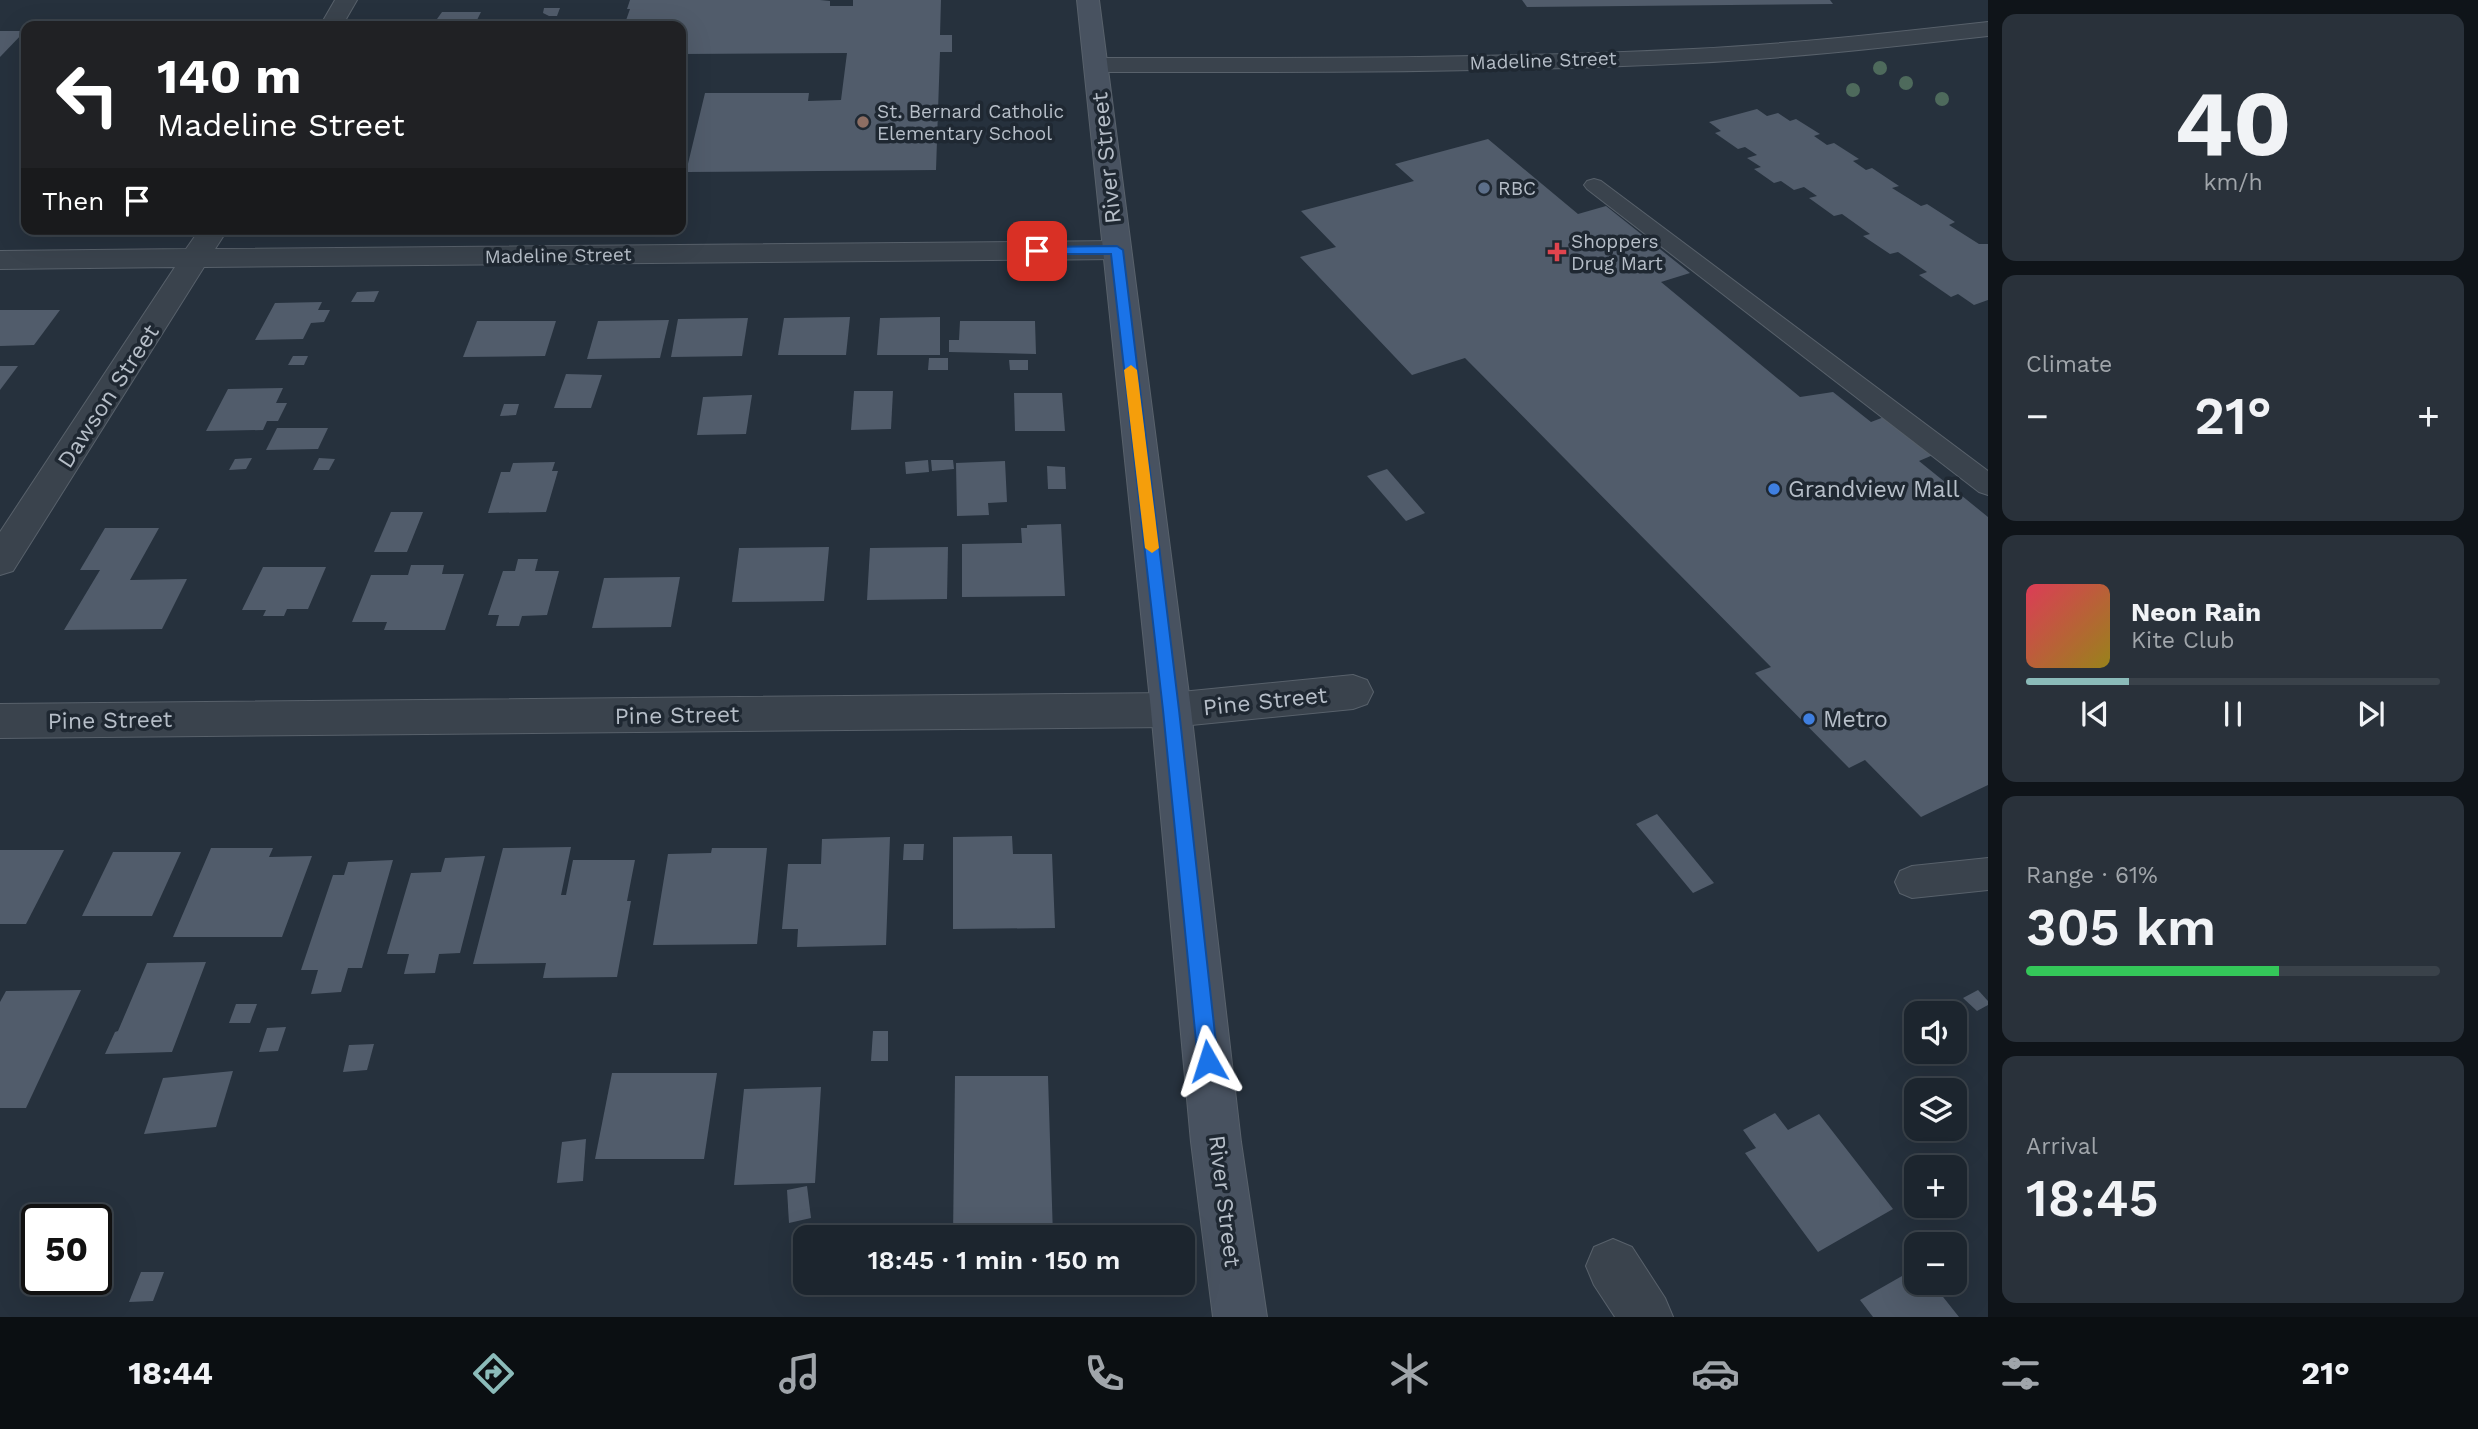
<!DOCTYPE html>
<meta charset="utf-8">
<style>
:root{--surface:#1c252e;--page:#29313a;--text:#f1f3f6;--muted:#a0a5aa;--line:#3a424a;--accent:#8bbbb9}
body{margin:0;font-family:"Work Sans",sans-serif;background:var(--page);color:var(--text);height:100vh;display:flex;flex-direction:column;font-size:26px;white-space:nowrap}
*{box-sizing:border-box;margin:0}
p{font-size:23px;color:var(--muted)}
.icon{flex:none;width:38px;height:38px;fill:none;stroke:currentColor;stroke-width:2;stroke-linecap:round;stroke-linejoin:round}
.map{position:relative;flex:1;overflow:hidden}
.sheet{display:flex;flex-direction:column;gap:14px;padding:14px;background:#0f1419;width:490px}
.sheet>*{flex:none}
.top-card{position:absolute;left:21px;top:21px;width:665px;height:214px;border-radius:14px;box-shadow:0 7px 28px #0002,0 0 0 2px var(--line);background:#202124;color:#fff;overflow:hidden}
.controls{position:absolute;left:1904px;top:1001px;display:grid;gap:14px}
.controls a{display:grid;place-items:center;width:63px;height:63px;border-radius:14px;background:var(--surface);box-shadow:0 7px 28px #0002,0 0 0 2px var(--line);font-size:35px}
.speed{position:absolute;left:21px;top:1204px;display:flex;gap:14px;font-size:35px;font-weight:700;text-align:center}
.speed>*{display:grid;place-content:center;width:91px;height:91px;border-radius:50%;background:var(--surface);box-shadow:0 7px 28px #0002,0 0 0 2px var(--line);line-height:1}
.speed .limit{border:4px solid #111;border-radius:10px;background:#fff;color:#111}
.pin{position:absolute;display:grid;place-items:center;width:60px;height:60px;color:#fff;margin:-30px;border-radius:14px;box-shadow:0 4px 10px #0006}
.me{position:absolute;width:77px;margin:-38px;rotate:354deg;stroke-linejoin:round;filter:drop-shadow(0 0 5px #0008)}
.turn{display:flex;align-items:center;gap:24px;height:147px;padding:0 21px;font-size:32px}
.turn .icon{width:91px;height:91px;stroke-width:2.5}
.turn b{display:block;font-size:49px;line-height:60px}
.then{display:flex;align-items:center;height:66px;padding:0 21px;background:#0003;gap:14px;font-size:26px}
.big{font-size:52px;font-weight:600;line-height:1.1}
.sheet .tile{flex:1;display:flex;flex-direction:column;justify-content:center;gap:10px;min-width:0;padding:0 24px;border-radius:14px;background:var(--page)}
.sheet .dial{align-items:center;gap:0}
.dial b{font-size:91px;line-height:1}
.song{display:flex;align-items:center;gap:21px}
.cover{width:84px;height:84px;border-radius:10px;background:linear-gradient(135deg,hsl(350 70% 55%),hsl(50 70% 35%))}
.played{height:7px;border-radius:4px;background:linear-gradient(90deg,var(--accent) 25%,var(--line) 25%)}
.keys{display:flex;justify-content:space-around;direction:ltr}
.heat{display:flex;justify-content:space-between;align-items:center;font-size:38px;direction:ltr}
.charge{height:10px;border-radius:5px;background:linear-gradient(90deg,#34c759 61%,var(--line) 0)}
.trip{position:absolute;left:793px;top:1225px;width:402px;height:70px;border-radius:14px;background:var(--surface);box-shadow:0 7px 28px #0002,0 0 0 2px var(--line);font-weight:600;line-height:70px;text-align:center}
.menu{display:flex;height:112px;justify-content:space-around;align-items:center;background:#0b0f12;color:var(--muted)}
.menu .icon{width:49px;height:49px}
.menu .active{color:var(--accent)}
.menu b{font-size:32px;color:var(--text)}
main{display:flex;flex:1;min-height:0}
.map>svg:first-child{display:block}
</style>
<main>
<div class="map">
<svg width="1988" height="1317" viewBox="0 0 1988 1317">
<rect width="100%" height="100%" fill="#26313d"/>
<g fill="#515c6b">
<polygon points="630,0 820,0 830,1 830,6 853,6 853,0 941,0 940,35 952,35 952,52 940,52 936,170 686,172 705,93 809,93 808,101 841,100 847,53 681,54 681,26 624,26 630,9 627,9"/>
<polygon points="1522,0 1830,0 1833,4 1527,7"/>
<polygon points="544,8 560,8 557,16 549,16 543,13"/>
<polygon points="442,12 481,12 474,26 432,26"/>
<polygon points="216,20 271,20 266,26 211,26"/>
<polygon points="0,31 25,31 0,57"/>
<polygon points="1757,109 1767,116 1778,113 1790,121 1796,119 1820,134 1814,136 1827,145 1834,143 1859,159 1853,161 1866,170 1872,168 1899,186 1892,188 1921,206 1927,204 1955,222 1949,225 1979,244 1988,244 1988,300 1974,305 1958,294 1951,297 1919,275 1927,272 1898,252 1890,254 1863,236 1870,234 1842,214 1834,216 1809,198 1817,196 1804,187 1794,190 1781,181 1774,183 1754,169 1761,167 1747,158 1757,155 1745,147 1738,149 1715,133 1721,131 1709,122"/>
<polygon points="1488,139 1578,214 1606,206 1690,273 1661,282 1800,397 1833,392 1871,422 1884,417 1933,455 1919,461 1988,517 1988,785 1921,817 1865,760 1849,768 1755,673 1771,667 1465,358 1412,375 1300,257 1336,247 1301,211 1414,181 1395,164"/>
<polygon points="379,291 374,302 351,302 357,292"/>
<polygon points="322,302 318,310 330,310 324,322 311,323 303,339 255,340 275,303"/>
<polygon points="0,310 60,310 34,345 0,346"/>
<polygon points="850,317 846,355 778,355 784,318"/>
<polygon points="940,317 940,355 877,355 880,318"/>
<polygon points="748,318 742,356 671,357 678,319"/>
<polygon points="669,320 660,358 587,359 598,321"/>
<polygon points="477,321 556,321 545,356 463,357"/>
<polygon points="960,321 1035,321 1036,354 949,352 949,340 959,340"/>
<polygon points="293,356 308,356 304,365 288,365"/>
<polygon points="929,358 948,358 948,370 928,370"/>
<polygon points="1009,360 1028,360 1028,370 1010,370"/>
<polygon points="0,366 18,366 0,390"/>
<polygon points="566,374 602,375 591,408 554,408"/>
<polygon points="283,388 276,403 287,403 278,421 267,421 263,430 206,431 228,389"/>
<polygon points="854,391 893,391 891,429 851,430"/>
<polygon points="1014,393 1062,393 1065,431 1015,431"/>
<polygon points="752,395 746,434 697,435 703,397"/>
<polygon points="504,404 519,404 516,415 500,416"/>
<polygon points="277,428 328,428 318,449 266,450"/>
<polygon points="252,458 246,469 229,470 235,459"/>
<polygon points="319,458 335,459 329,470 313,470"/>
<polygon points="928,460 929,472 906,474 905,462"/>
<polygon points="931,460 953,460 954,469 932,471"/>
<polygon points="1005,461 1007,502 988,503 989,515 957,516 956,463"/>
<polygon points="555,462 552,471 558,471 546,512 488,513 501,472 510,472 513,463"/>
<polygon points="1047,466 1065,467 1066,489 1048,489"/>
<polygon points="1387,469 1425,513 1406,521 1367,476"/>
<polygon points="391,512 423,512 407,552 374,552"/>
<polygon points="1061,524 1065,596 962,597 962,544 1022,543 1021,528 1027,528 1027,525"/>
<polygon points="105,528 159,528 130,580 187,579 162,629 64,630 100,570 80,570"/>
<polygon points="829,547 824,601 732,602 739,548"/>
<polygon points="948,547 947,599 867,600 870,548"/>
<polygon points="518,559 538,559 535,571 559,571 547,615 522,616 519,626 496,626 499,615 488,615 503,571 515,571"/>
<polygon points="411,565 444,565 442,574 464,574 445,630 384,630 387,622 352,622 371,575 408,575"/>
<polygon points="263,567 326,567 308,609 287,609 284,616 263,616 266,610 242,610"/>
<polygon points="680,577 671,627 592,628 604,578"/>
<polygon points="1657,814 1714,883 1693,893 1636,824"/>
<polygon points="1012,836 1013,854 1052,854 1055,928 953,929 953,837"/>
<polygon points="890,837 886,945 797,947 798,929 782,929 788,864 821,864 822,839"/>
<polygon points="904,844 924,844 923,860 903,860"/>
<polygon points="571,847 561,895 566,895 573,860 635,860 627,901 631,901 617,977 543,978 546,963 473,964 503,848"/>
<polygon points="211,848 273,848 269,857 312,856 282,937 173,937"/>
<polygon points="712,848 767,848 757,944 653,945 668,854 711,853"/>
<polygon points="0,850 64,850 26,924 0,924"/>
<polygon points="113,852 181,852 152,916 82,916"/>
<polygon points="485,856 460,953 439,954 435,973 404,974 409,954 387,954 411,873 441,872 445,858"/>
<polygon points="393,860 362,968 348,968 341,992 311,994 318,970 301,970 333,875 344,875 348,862"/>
<polygon points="206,962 172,1052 105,1054 115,1032 118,1031 147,963"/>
<polygon points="81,990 26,1108 0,1108 0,1002 6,991"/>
<polygon points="1978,990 1988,1001 1988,1005 1977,1011 1963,998"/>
<polygon points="236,1004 257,1004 250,1023 229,1023"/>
<polygon points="286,1027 278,1051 259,1052 267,1028"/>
<polygon points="873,1031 888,1031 888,1061 871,1061"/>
<polygon points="374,1044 367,1070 343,1072 349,1045"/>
<polygon points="233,1071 216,1127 144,1134 163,1078"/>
<polygon points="612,1073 717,1073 704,1159 595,1159"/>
<polygon points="955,1076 1048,1076 1053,1237 953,1237"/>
<polygon points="821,1087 815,1183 734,1185 744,1089"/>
<polygon points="1775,1113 1788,1130 1819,1114 1893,1209 1818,1252 1745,1153 1756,1148 1743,1130"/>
<polygon points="586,1139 583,1181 557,1183 562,1142"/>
<polygon points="807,1186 811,1218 789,1223 787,1190"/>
<polygon points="1916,1268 1916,1283 1932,1283 1959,1317 1873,1317 1860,1300"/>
<polygon points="141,1272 164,1272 153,1301 129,1302"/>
</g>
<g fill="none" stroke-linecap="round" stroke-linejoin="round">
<g stroke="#58616b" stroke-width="2">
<g id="service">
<polygon points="1594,179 1601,181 1988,471 1988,495 1979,492 1587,189 1584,185 1587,181"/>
<polygon points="1988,858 1988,890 1912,898 1900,893 1895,882 1900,871 1912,866"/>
</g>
</g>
<g stroke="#58616b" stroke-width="2">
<g id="minor">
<polygon points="335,0 357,0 342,26 320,26"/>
<path d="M1988 22V36C1890 47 1792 58 1693 63 1494 73 1295 72 1096 72L1087 70 1084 65 1087 60 1096 58C1295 58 1494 59 1693 49 1792 44 1890 33 1988 22Z"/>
<polygon points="200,229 228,229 215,249 1117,241 1127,244 1131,250 1127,256 1117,259 204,267 13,571 0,575 0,532 175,267 0,269 0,251 186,249"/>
<polygon points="1353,675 1367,680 1373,692 1367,704 1353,709 1171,727 0,738 0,704 1171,693"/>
<polygon points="1613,1239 1632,1247 1665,1298 1673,1317 1615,1317 1594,1285 1586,1266 1594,1247"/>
</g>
</g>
<g stroke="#58616b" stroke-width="2">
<polygon id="secondary" points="1077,0 1099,0 1191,710 1241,1142 1267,1317 1213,1317 1191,1142 1151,710"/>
</g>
<use href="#service" fill="#3a434d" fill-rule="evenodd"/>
<use href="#minor" fill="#3a434d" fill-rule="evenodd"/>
<use href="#secondary" fill="#485260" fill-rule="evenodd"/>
</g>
<g fill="#4e6a5c">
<circle cx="1880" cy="68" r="7"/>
<circle cx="1906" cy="83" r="7"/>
<circle cx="1853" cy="90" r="7"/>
<circle cx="1942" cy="99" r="7"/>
</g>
<polygon fill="#1a73e8" stroke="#114b97" stroke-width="2" points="1117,246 1123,250 1179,710 1218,1061 1215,1068 1208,1071 1201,1068 1198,1061 1163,710 1111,254 1037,254 1031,251 1037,247"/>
<polygon fill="#f59e0b" points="1131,365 1137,370 1159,548 1152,553 1145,548 1124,370"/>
<circle fill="#8d6e63" stroke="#1f2832" stroke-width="2.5" cx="863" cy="122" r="7"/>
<circle fill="#5c6f8a" stroke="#1f2832" stroke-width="2.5" cx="1484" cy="188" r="7"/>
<path fill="#e0444e" stroke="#1f2832" stroke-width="2.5" d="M1553.5 241.5h7v7h7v7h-7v7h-7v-7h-7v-7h7z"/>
<g fill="#3f7fe0" stroke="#1f2832" stroke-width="2.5">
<circle cx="1774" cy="489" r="7"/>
<circle cx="1809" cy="719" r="7"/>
</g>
<g text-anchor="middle" stroke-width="7" stroke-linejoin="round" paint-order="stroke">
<g font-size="19" fill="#b6bec8" stroke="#1f2832">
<text transform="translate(1543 60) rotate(-2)" y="7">Madeline Street</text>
<text transform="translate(558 255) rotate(-1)" y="7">Madeline Street</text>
</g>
<g font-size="19" fill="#b6bec8" stroke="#1f2832" text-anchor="start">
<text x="877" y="118">St. Bernard Catholic<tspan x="877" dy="22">Elementary School</tspan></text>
<text x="1498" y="195">RBC</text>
<text x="1571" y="248">Shoppers<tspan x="1571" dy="22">Drug Mart</tspan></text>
</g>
<g font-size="23" fill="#b6bec8" stroke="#1f2832">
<text transform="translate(1106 158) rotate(-96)" y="8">River Street</text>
<text transform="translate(108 396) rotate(-57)" y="8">Dawson Street</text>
<text transform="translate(1265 701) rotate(-6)" y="8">Pine Street</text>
<text transform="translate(677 715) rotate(-1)" y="8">Pine Street</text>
<text transform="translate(110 720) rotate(-1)" y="8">Pine Street</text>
<text transform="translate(1225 1201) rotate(83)" y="8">River Street</text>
</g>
<g font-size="23" fill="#b6bec8" stroke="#1f2832" text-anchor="start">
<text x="1788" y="497">Grandview Mall</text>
<text x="1823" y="727">Metro</text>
</g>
</g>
</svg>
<div class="controls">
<a><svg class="icon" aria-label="sound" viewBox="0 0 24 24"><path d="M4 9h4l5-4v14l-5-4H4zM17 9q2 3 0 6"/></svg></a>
<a><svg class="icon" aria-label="layers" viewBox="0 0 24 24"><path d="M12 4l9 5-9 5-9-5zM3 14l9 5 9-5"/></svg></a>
<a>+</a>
<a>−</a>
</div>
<div class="speed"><div class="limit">50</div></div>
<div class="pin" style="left:1037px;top:251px;background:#d93025"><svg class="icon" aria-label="arrive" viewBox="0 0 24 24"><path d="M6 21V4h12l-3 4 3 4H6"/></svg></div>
<svg class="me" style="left:1208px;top:1061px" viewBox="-20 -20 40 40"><path d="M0-17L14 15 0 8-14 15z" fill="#1a73e8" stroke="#fff" stroke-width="4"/></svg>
<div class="trip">18:45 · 1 min · 150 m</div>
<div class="top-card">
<div class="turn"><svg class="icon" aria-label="left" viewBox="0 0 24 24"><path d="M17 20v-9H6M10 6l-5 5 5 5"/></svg><div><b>140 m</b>Madeline Street</div></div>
<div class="then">Then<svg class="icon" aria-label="arrive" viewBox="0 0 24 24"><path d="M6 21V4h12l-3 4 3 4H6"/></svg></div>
</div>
</div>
<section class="sheet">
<div class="tile dial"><b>40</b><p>km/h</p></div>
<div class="tile"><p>Climate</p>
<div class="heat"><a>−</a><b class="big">21°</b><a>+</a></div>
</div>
<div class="tile">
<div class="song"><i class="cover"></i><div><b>Neon Rain</b><p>Kite Club</p></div></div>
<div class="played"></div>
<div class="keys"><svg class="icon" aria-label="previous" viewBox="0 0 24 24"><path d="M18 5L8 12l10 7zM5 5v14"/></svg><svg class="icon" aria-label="pause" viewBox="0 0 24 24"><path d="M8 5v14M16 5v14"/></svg><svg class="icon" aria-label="next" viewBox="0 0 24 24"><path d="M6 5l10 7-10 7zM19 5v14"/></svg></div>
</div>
<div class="tile"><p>Range · 61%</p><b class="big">305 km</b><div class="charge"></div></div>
<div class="tile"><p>Arrival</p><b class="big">18:45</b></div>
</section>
</main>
<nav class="menu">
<b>18:44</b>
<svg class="icon active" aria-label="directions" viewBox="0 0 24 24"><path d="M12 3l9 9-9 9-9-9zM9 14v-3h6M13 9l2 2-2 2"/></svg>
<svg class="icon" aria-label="music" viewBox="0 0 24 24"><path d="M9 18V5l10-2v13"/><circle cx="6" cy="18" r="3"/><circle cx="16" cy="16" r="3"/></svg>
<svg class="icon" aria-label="phone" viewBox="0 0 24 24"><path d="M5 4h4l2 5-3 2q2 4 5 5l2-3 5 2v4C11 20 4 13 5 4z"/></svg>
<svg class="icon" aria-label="climate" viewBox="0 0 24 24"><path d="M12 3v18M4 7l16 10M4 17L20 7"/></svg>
<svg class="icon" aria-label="car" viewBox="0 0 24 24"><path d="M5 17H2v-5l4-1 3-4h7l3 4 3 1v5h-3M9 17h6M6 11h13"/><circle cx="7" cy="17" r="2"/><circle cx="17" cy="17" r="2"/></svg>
<svg class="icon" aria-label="filters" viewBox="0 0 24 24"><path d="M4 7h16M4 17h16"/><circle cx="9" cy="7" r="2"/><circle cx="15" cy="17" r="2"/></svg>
<b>21°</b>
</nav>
